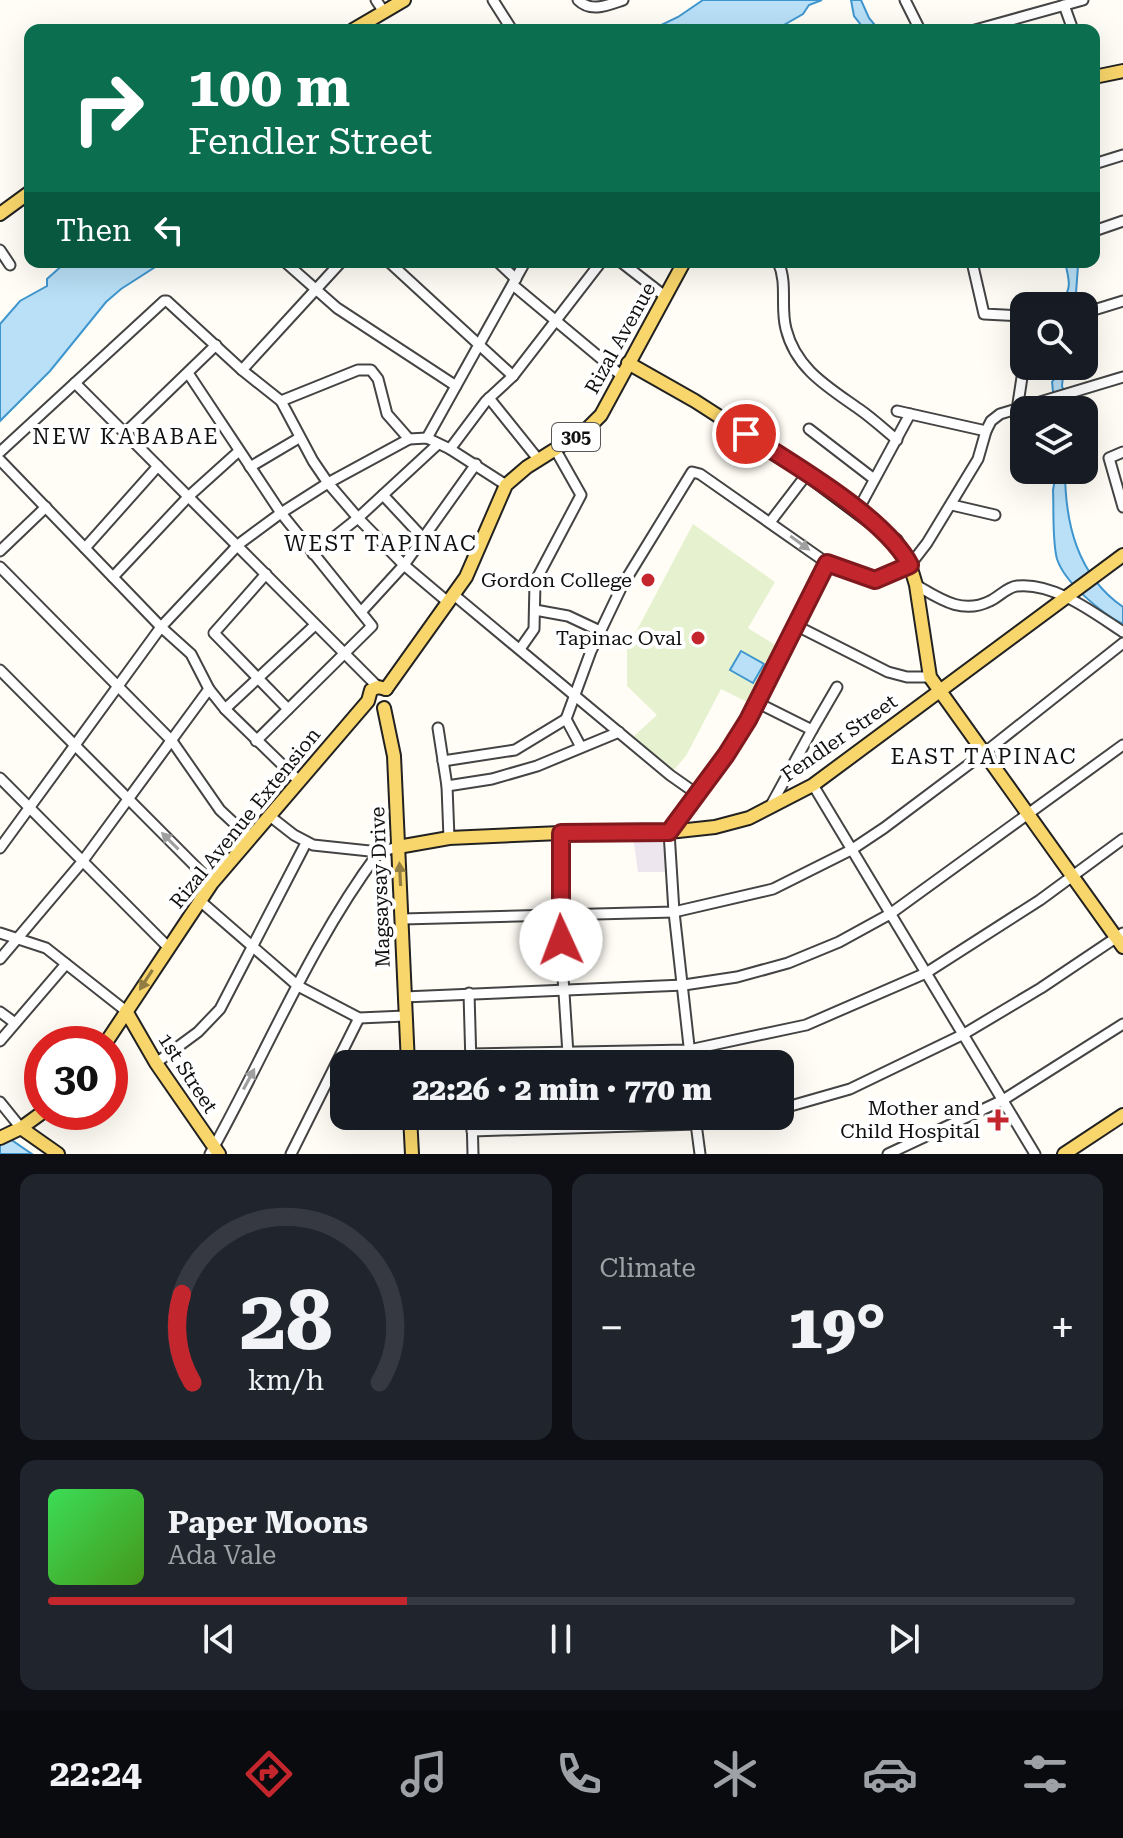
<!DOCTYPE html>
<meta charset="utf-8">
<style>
:root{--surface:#171b24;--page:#20242c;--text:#f1f3f6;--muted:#9ea1a6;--line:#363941;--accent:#c4262e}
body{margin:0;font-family:"Roboto Serif",serif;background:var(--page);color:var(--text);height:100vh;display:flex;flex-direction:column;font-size:30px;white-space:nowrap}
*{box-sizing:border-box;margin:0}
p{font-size:26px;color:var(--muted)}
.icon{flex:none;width:44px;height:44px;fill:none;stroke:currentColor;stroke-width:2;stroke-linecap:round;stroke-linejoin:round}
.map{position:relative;height:1154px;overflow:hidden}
.sheet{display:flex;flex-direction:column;gap:20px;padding:20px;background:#0d0f14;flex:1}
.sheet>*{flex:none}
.top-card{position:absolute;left:24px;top:24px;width:1076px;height:244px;border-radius:16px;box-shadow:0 8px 32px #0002;background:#0b6e4f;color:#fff;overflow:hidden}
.controls{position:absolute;left:1010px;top:292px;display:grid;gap:16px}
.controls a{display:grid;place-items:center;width:88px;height:88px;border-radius:16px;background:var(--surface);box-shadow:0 8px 32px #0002;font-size:40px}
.speed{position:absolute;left:24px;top:1026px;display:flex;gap:16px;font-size:40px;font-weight:700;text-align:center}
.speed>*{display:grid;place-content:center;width:104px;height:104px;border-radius:50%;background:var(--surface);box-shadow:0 8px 32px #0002;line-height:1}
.speed .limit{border:12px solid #d22;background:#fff;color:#111}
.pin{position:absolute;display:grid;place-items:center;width:68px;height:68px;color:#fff;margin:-34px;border:4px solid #fff;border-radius:50%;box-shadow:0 2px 8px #0007}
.me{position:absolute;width:88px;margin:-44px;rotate:358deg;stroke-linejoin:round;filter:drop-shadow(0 0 6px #0008)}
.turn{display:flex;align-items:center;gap:28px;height:168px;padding:0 32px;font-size:36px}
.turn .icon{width:104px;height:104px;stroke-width:2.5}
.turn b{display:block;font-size:56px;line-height:68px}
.then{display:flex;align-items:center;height:76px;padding:0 32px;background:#0003;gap:16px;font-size:30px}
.big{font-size:60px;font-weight:800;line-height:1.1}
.sheet .tile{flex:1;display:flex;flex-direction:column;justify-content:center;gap:12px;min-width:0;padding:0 28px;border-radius:16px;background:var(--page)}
.sheet .dial{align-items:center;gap:0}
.dial svg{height:208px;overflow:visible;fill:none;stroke:var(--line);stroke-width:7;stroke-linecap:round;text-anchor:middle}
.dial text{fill:var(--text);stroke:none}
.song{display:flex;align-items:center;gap:24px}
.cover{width:96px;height:96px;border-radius:12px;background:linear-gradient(135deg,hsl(130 70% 55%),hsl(100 70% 35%))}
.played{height:8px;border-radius:4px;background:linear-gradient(90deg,var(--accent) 35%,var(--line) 35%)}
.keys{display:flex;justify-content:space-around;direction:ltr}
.heat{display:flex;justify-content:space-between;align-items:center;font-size:44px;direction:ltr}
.sheet .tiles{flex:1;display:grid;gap:20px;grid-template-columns:1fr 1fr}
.tile:last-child{grid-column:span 2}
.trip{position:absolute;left:330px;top:1050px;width:464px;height:80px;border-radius:16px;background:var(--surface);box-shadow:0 8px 32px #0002;font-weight:800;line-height:80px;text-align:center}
.menu{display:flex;height:128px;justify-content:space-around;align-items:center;background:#090b0e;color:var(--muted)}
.menu .icon{width:56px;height:56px}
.menu .selected{color:var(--accent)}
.menu b{font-size:36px;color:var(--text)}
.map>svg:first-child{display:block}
</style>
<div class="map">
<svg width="1123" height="1154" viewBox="0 0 1123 1154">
<rect width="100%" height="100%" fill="#fffdf5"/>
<polygon fill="#eee6ef" points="633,837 662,837 666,872 638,872"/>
<polygon fill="#e6f2cf" points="693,524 775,582 748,628 780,648 749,703 721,689 686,756 672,772 634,736 657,715 627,686 627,649"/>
<g fill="#b9e0f7" stroke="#3f96cf" stroke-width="2">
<polygon points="703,0 822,0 809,5 803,14 775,30 651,30 678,17"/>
<polygon points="851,0 861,0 869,18 879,30 865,30 854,16"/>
<polygon points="66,262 163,262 121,289 106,302 50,371 0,421 0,324 20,301 47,286 47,279"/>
<path d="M1065 262H1078V266L1076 293 1070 306H1060C1072 286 1070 284 1065 262Z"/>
<polygon points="1056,366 1064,366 1062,386 1071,410 1055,410 1052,382 1056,377"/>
<path d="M1054 470H1065C1065 523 1077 575 1123 607V624C1101 613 1065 583 1057 559 1052 540 1054 510 1053 490L1055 479Z"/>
<polygon points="741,651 764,664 753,683 730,670"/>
<polygon points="0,1132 32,1154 0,1154"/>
</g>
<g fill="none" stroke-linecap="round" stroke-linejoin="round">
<g stroke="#444" stroke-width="13">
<g id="minor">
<polyline points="376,0 384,12"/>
<polyline points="493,0 512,30"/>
<path d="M578 0C591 13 608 5 623 0"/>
<polyline points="905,0 920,30"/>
<polyline points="1064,5 1073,30"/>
<polyline points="975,30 1083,0"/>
<polyline points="1094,164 1123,155"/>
<polyline points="1094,231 1123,221"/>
<polyline points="0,250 10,265"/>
<polyline points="285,262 337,308 456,386"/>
<polyline points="389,262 513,376"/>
<polyline points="498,262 516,279"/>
<polyline points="621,262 666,297"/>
<path d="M778 262C788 283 780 307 786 329 796 369 828 387 859 409 872 418 885 430 897 440"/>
<polyline points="972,262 984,314 1024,316"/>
<polyline points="513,285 622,376"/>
<polyline points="1084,313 1123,301"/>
<polyline points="242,370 341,262"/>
<polyline points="188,373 281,513 372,626 256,741"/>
<polyline points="75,383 378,687"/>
<polyline points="489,398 538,459"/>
<polyline points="281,401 358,370 371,370 378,379 387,414 409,439"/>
<polyline points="1017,410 1024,364"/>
<polyline points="897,411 986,431"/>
<polyline points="809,429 874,479"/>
<polyline points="125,433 216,345"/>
<polyline points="427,438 525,262"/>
<polyline points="450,449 486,401 513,376 601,262"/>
<polyline points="0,452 164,301 167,301 242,370 281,401 313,461 328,483 358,518 404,565 449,603"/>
<polyline points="1123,452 1109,458 1123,507"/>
<polyline points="0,460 161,627 191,654 209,689 225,709 300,782"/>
<polyline points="250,467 299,438"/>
<polyline points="383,495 424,539"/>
<polyline points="952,505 995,515"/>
<polyline points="858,510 910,414"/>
<polyline points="771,521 807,474"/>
<polyline points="85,548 158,466"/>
<polyline points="0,551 46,507"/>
<polyline points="313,554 358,518 438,444"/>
<polyline points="0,567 172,741 220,810 251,839"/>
<polyline points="266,574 214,633 288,709"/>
<polyline points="113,577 188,497 239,451"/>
<path d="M916 585C940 599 962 615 990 601 999 597 1007 587 1017 586 1054 582 1094 613 1123 632"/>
<polyline points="454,595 670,775 697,794"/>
<polyline points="535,610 568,616 600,631"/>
<polyline points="361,612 404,565 476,464"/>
<polyline points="797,626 888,672 907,677 930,677"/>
<polyline points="520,649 534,629 535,582 581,495 555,449"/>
<polyline points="0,670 212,883"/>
<polyline points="758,703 812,730 770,807"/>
<polyline points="225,709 315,625"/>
<polyline points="438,728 447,786 449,838"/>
<polyline points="812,730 837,687"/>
<polyline points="581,747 566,719 591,651 622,586 692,472 700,474 827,563 867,578 882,579 910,565 927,543 978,459 986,431 991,421 1000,414 1123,377"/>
<polyline points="443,761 515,750 566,719"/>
<polyline points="0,778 168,947"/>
<polyline points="813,785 1035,1154"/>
<polyline points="447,786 492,779 537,766 619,732"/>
<polyline points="271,817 294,835 313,845 379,852 398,847"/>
<polyline points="561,833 559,916 568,1054"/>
<polyline points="0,848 161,627 239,544 281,513 328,483 409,439 427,438 450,449 506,485"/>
<polyline points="199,900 298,986 359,1018 405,1016"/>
<polyline points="402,919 674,912 773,889 851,850 884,828 984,753 1123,643"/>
<polyline points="0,933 46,948 126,1011"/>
<polyline points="0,959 82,862 209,689"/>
<polyline points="469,993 471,1064"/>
<polyline points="404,997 684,985 737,977 788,963 839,942 890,914 1123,745"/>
<polyline points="0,1012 15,1023"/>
<polyline points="0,1041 66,964"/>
<polyline points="470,1054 689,1050 806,1025 926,973 1040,900 1123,839"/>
<polyline points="156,1063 198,1032 220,1009 306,843"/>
<polyline points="691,1064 674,912 669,832 726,755 748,720 827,563"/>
<polyline points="0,1102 21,1128"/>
<polyline points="780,1109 850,1089 964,1034 1041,988 1123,933"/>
<polyline points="472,1116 473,1154"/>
<polyline points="695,1116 700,1154"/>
<polyline points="472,1131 696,1124 745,1116"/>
<path d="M210 1154C266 1054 310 944 379 852"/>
<polyline points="291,1154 359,1018"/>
<polyline points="888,1154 1003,1100 1123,1024"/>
</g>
</g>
<g stroke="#222" stroke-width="16">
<g id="major">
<polyline points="353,30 404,0"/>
<polyline points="1094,77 1123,71"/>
<polyline points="0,214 30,192"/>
<polyline points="628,363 695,401 796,466 896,541 910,565 916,585 930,677 1123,947"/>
<polyline points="386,689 466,577 506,485 527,467 586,430 601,415 684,262"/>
<polyline points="384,708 394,756 408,1064"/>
<polyline points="398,847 449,838 561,833 669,832 715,827 749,818 813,785 1123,555"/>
<polyline points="126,1011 156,1063 219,1154"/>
<polyline points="105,1044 212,883 368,701 371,690 378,687 386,689"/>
<polyline points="410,1116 412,1154"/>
<polyline points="21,1128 58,1154"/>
<polyline points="0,1138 21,1128 43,1112"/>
<polyline points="1064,1154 1123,1115"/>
</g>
</g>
<use href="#minor" stroke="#fff" stroke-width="9"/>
<use href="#major" stroke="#f9d66b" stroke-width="12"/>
</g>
<defs><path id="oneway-solid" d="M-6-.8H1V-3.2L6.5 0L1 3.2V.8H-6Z" transform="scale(2)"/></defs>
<g fill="#a0a0a0">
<use href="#oneway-solid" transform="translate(800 543) rotate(36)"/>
<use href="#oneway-solid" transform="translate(170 841) rotate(-135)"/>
<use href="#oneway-solid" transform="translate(249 1079) rotate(-62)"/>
</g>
<g fill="#917d42">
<use href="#oneway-solid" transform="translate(400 874) rotate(-93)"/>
<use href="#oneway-solid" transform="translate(146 980) rotate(123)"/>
</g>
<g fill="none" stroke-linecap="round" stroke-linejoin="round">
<g stroke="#7f191e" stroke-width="20">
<path id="route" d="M561 940V833L669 832 726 755 748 720 827 563 875 580 910 565C885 517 793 464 746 434"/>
</g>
<use href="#route" stroke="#c4262e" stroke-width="14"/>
</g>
<g fill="#c4262e" stroke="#fff" stroke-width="3">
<circle cx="648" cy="580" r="8"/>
<circle cx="698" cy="638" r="8"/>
<path d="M994 1108h8v8h8v8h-8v8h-8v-8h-8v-8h8z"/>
</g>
<g text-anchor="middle" stroke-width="8" stroke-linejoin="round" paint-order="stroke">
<rect fill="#fff" stroke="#585858" stroke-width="2" x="552" y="423" width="48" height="28" rx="6"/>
<g font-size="18" font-weight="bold" fill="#111">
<text x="576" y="443">305</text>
</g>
<g font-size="20" fill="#111" stroke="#fff">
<text transform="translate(620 338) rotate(-61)" y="7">Rizal Avenue</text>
<text transform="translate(839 738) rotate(-35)" y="7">Fendler Street</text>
<text transform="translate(245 818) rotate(-51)" y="7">Rizal Avenue Extension</text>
<text transform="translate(380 887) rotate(-92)" y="7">Magsaysay Drive</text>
<text transform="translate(188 1073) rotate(57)" y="7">1st Street</text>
</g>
<g font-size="20" fill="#111" stroke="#fff" text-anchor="end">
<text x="632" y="587">Gordon College</text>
<text x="682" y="645">Tapinac Oval</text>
<text x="980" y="1115">Mother and<tspan x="980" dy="23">Child Hospital</tspan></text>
</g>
<g font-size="22" letter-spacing="2" fill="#111" stroke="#fff">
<text x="126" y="444">NEW KABABAE</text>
<text x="381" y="551">WEST TAPINAC</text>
<text x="984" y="764">EAST TAPINAC</text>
</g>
</g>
</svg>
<div class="controls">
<a><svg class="icon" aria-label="search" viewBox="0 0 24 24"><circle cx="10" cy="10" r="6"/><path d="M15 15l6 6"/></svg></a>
<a><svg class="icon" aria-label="layers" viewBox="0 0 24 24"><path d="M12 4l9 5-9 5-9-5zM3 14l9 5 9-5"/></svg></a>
</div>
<div class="speed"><div class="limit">30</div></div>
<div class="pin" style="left:746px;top:434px;background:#d93025"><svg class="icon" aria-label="arrive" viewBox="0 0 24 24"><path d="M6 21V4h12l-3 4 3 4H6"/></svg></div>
<svg class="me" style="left:561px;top:940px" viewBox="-20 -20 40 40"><circle r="19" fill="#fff"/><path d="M0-13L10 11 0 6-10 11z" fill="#c4262e"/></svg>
<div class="trip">22:26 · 2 min · 770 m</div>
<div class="top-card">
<div class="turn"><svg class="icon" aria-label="right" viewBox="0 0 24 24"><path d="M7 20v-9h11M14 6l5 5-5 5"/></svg><div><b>100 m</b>Fendler Street</div></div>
<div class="then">Then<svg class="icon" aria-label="left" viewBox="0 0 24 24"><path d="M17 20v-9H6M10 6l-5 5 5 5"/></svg></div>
</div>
</div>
<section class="sheet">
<div class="tiles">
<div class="tile dial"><svg viewBox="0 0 100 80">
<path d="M14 69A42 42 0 1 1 86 69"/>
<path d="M14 69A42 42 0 0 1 10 35" stroke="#c4262e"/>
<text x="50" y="56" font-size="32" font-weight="700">28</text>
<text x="50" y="72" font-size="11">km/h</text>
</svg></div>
<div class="tile"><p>Climate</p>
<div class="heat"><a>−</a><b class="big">19°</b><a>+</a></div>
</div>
<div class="tile">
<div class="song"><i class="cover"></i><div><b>Paper Moons</b><p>Ada Vale</p></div></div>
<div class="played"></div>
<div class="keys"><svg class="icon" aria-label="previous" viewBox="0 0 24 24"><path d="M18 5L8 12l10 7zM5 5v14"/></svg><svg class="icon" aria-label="pause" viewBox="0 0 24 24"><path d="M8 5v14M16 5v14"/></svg><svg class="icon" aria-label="next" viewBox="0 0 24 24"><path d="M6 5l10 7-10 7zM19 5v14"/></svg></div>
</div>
</div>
</section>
<nav class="menu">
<b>22:24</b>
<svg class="icon selected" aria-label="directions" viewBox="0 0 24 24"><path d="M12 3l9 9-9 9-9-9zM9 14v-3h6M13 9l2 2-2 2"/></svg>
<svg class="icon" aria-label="music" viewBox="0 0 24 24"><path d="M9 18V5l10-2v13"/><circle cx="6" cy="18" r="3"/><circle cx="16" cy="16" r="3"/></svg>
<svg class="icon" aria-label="phone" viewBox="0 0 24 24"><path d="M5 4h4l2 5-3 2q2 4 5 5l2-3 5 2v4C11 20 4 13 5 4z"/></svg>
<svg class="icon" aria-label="climate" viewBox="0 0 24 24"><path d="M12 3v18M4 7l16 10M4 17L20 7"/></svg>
<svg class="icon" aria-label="car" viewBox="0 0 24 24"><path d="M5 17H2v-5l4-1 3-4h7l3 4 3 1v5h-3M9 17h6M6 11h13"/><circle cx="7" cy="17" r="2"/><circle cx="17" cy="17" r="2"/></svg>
<svg class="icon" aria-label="filters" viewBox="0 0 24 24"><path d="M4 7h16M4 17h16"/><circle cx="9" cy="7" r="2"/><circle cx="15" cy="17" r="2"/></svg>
</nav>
